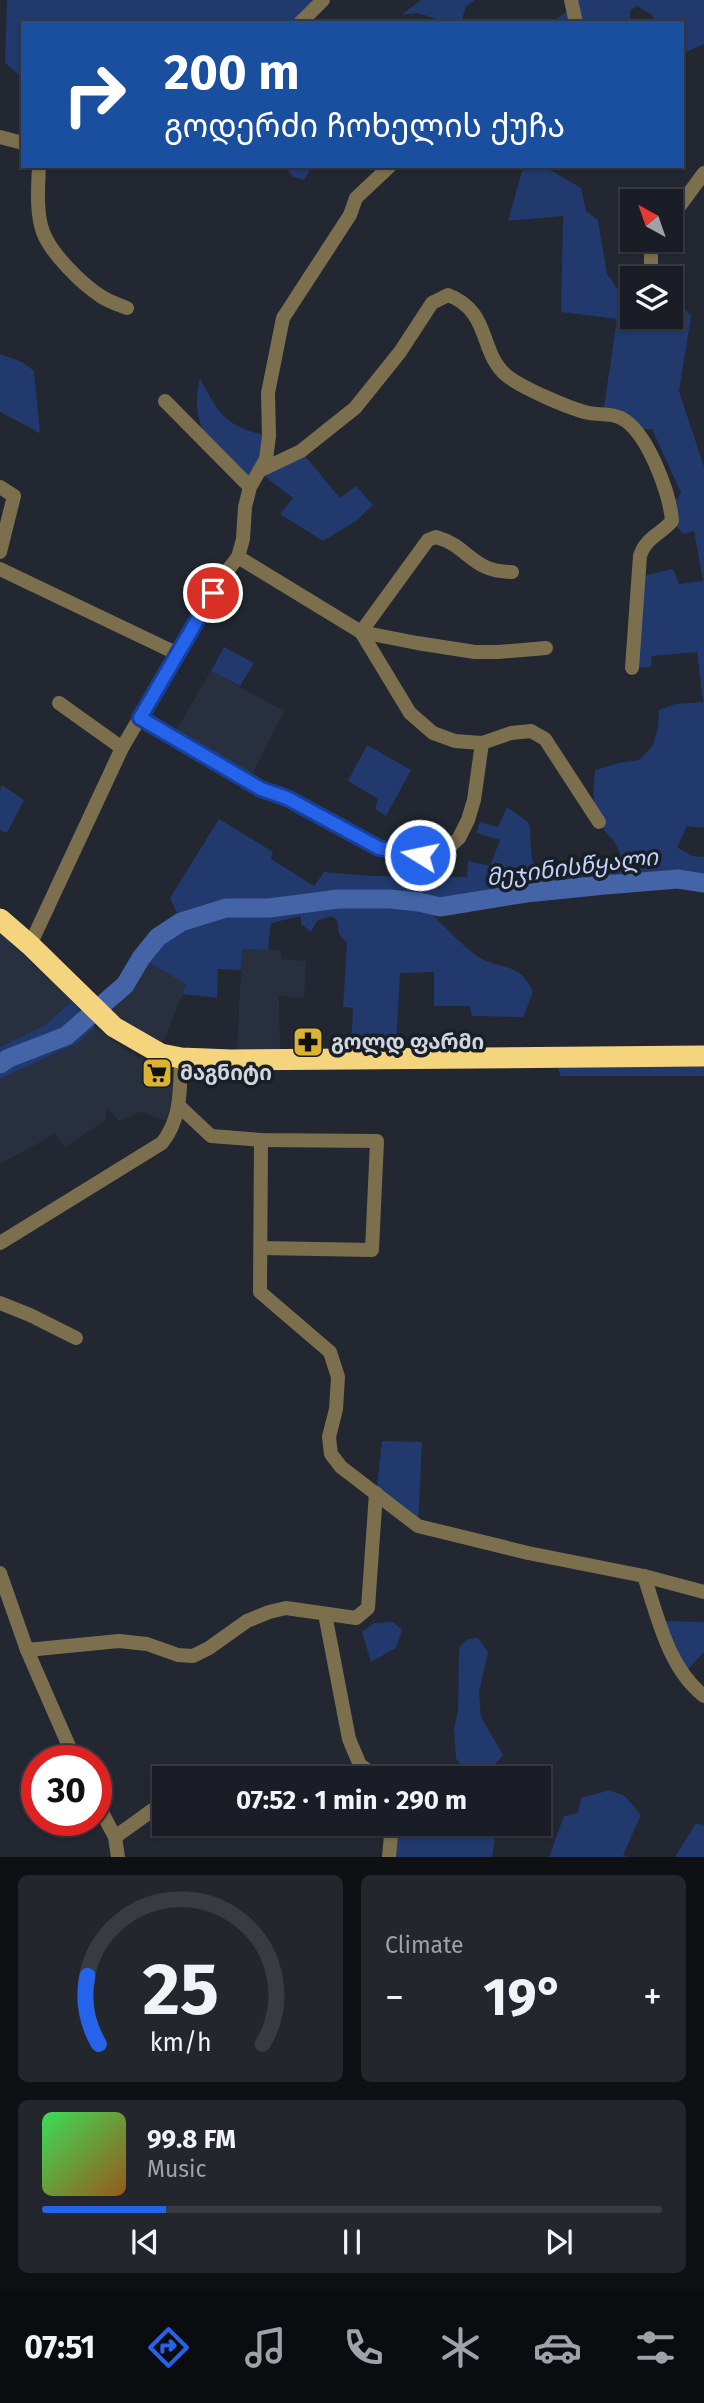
<!DOCTYPE html>
<meta charset="utf-8">
<style>
:root{--surface:#1a1d25;--page:#23262d;--text:#f1f3f6;--muted:#9fa2a7;--line:#383b42;--accent:#2563eb}
body{margin:0;font-family:"Fira Sans","Noto Sans Georgian",sans-serif;background:var(--page);color:var(--text);height:100vh;display:flex;flex-direction:column;font-size:26px;white-space:nowrap}
*{box-sizing:border-box;margin:0}
p{font-size:23px;color:var(--muted)}
.icon{flex:none;width:38px;height:38px;fill:none;stroke:currentColor;stroke-width:2;stroke-linecap:round;stroke-linejoin:round}
.map{position:relative;height:1857px;overflow:hidden}
.side{display:flex;flex-direction:column;gap:18px;padding:18px;background:#0e1014;flex:1}
.side>*{flex:none}
.banner{position:absolute;left:21px;top:21px;width:663px;height:147px;border-radius:0px;box-shadow:0 2px 5px #0004,0 0 0 2px var(--line);background:#1a4fa0;color:#fff;overflow:hidden}
.needle{width:46px;rotate:320deg}
.buttons{position:absolute;left:620px;top:189px;display:grid;gap:14px}
.buttons a{display:grid;place-items:center;width:63px;height:63px;border-radius:0px;background:var(--surface);box-shadow:0 2px 5px #0004,0 0 0 2px var(--line);font-size:35px}
.speed{position:absolute;left:21px;top:1745px;display:flex;gap:14px;font-size:35px;font-weight:700;text-align:center}
.speed>*{display:grid;place-content:center;width:91px;height:91px;border-radius:50%;background:var(--surface);box-shadow:0 2px 5px #0004,0 0 0 2px var(--line);line-height:1}
.speed .limit{border:10px solid #d22;background:#fff;color:#111}
.pin{position:absolute;display:grid;place-items:center;width:60px;height:60px;color:#fff;margin:-30px;border:4px solid #fff;border-radius:50%;box-shadow:0 2px 7px #0007}
.me{position:absolute;width:77px;margin:-38px;rotate:280deg;stroke-linejoin:round;filter:drop-shadow(0 0 5px #0008)}
.turn{display:flex;align-items:center;gap:24px;height:147px;padding:0 28px;font-size:32px}
.turn .icon{width:91px;height:91px;stroke-width:2.5}
.turn b{display:block;font-size:49px;line-height:60px}
.big{font-size:52px;font-weight:700;line-height:1.1}
.side .widget{flex:1;display:flex;flex-direction:column;justify-content:center;gap:10px;min-width:0;padding:0 24px;border-radius:10px;background:var(--page)}
.side .dial{align-items:center;gap:0}
.dial svg{height:182px;overflow:visible;fill:none;stroke:var(--line);stroke-width:7;stroke-linecap:round;text-anchor:middle}
.dial text{fill:var(--text);stroke:none}
.song{display:flex;align-items:center;gap:21px}
.cover{width:84px;height:84px;border-radius:10px;background:linear-gradient(135deg,hsl(130 70% 55%),hsl(30 70% 35%))}
.played{height:7px;border-radius:4px;background:linear-gradient(90deg,var(--accent) 20%,var(--line) 20%)}
.keys{display:flex;justify-content:space-around;direction:ltr}
.heat{display:flex;justify-content:space-between;align-items:center;font-size:38px;direction:ltr}
.side .tiles{flex:1;display:grid;gap:18px;grid-template-columns:1fr 1fr}
.widget:last-child{grid-column:span 2}
.trip{position:absolute;left:152px;top:1766px;width:399px;height:70px;border-radius:0px;background:var(--surface);box-shadow:0 2px 5px #0004,0 0 0 2px var(--line);font-weight:700;line-height:70px;text-align:center}
.menu{display:flex;height:112px;justify-content:space-around;align-items:center;background:#0a0c0f;color:var(--muted)}
.menu .icon{width:49px;height:49px}
.menu .on{color:var(--accent)}
.menu b{font-size:32px;color:var(--text)}
.map>svg:first-child{display:block}
</style>
<div class="map">
<svg width="704" height="1857" viewBox="0 0 704 1857">
<rect width="100%" height="100%" fill="#222731"/>
<g fill="#283040">
<polygon points="211,671 284,711 248,782 172,737"/>
<polygon points="0,933 72,1001 45,1025 0,1047"/>
<polygon points="242,949 281,950 281,959 306,961 304,998 279,996 280,1050 237,1051"/>
<polygon points="141,958 187,984 163,1042 130,1028 105,1003 125,985"/>
<polygon points="95,1027 130,1053 169,1073 174,1091 166,1120 141,1112 119,1121 107,1108 105,1120 65,1147 55,1134 0,1164 0,1079 77,1043"/>
</g>
<g fill="#21396c">
<polygon points="7,0 323,0 300,23 23,23 23,78 5,63"/>
<polygon points="421,0 475,0 466,6 461,23 438,23 436,19 418,13 401,15"/>
<polygon points="573,0 704,0 704,44 686,52 683,50 682,23 654,23 652,15 637,6 630,11 630,23 549,23 573,8"/>
<polygon points="285,166 312,166 304,180 292,176"/>
<path d="M528 166H543L581 188 586 211 598 220 607 274 618 289 632 286V317H670V299L678 302 691 316 679 391 704 467V828L687 826 677 847 692 856 704 857V883C675 879 647 882 618 884 558 888 499 897 440 907L433 915C446 928 460 943 474 954 499 972 518 959 533 992L523 1017 472 1016 470 1006H434V972L400 973 396 1049 351 1048 353 1008 343 1007 347 943 339 934 337 920 331 916 317 921 311 932 301 924V916L271 923 268 950 242 949 241 970 218 969 217 998 183 994 186 984 141 958 158 937 181 922 170 898 219 819 273 852 271 859 314 886 324 872 370 876 467 877 468 861 490 866 500 840 476 833 480 822 498 827 507 807 529 823C534 851 522 869 558 878L577 868 621 860C618 837 607 839 599 821 592 805 593 786 595 770L618 763 639 760 653 745 658 728 659 710 675 704 703 702 697 652 652 656 651 667 632 668 638 577 673 569 679 584 703 581 694 531 683 534 672 521 671 507 681 493 652 429H636L603 414 617 319 561 312 563 216 508 221 522 171Z"/>
<polygon points="0,354 22,362 34,371 40,433 0,412"/>
<path d="M200 378C219 415 226 427 269 436L266 459 301 451 340 498 356 486 373 505 356 521 323 541 280 514 293 498 259 472 250 487C217 453 187 430 200 378Z"/>
<polygon points="224,647 254,663 240,686 211,671"/>
<polygon points="367,745 411,770 386,816 375,809 378,799 348,781"/>
<polygon points="2,785 24,800 7,833 0,830 0,790"/>
<polygon points="72,1001 95,1027 78,1043 0,1079 0,1047 45,1025"/>
<polygon points="557,1067 704,1067 704,1076 561,1076"/>
<polygon points="382,1441 422,1442 418,1526 376,1493"/>
<polygon points="659,1621 704,1622 704,1652 684,1674"/>
<polygon points="393,1622 402,1630 396,1648 371,1662 362,1632 374,1623"/>
<path d="M478 1638 488 1652 479 1692 481 1717 503 1755C495 1766 482 1776 469 1778L456 1758 454 1728 458 1711 459 1647 468 1639Z"/>
<polygon points="609,1790 625,1796 641,1815 623,1855 627,1857 549,1857 564,1816 578,1813 581,1798"/>
<polygon points="696,1823 704,1826 704,1857 675,1857"/>
<polygon points="431,1824 497,1824 492,1857 389,1857 392,1825"/>
</g>
<g fill="none" stroke-linecap="round" stroke-linejoin="round">
<polyline stroke="#4464a7" stroke-width="19" points="0,1064 9,1058 66,1036 125,985 141,958 158,937 181,922 226,908 269,908 338,899 390,899 419,902 440,907 526,893 605,885 678,879 704,883"/>
<g stroke="#7c6f4e" stroke-width="14">
<polyline points="571,0 576,23"/>
<polyline points="300,23 323,0"/>
<polyline points="0,137 23,143"/>
<path d="M39 166C38 187 36 213 43 232 51 254 83 285 102 297 110 302 119 305 127 308"/>
<polyline points="670,219 704,173"/>
<polyline points="651,278 651,249 657,240"/>
<polyline points="165,401 250,487"/>
<path d="M259 471 301 451 355 408 400 352 432 303 448 295C491 311 479 352 506 375 520 387 570 409 589 413 599 415 611 413 621 418 647 431 670 493 672 521 661 534 645 538 640 556L632 668"/>
<polyline points="0,487 14,496 0,552"/>
<polyline points="238,557 361,632 417,643 475,652 498,652 546,648"/>
<polyline points="0,569 178,654"/>
<path d="M512 572C471 572 469 546 436 537L428 540 361 632 410 713 433 733 455 741 482 743 511 733 531 731 545 739 599 822"/>
<polyline points="59,703 122,748"/>
<polyline points="140,718 261,789 287,798 379,848 420,855 448,848 459,838 468,820 474,800 482,743"/>
<polyline points="30,945 122,748 221,579 238,557 243,539 245,507 250,487 266,459 269,436 268,393 283,318 350,215 356,198 390,166"/>
<polyline points="178,1105 211,1136 261,1140 377,1141 372,1250 261,1248"/>
<polyline points="261,1140 260,1292 330,1352 338,1377 336,1409 329,1437 331,1454 341,1467 418,1526 528,1553 644,1576 704,1592"/>
<path d="M0 1243 162 1143C182 1118 180 1087 181 1058"/>
<polyline points="0,1303 30,1315 76,1338"/>
<polyline points="0,1573 27,1650 75,1760"/>
<path d="M644 1576C658 1617 668 1668 704 1696"/>
<polyline points="325,1614 349,1739 360,1765 378,1778"/>
<polyline points="27,1650 119,1641 147,1644 178,1655 193,1656 209,1648 247,1621 269,1612 286,1608 356,1618 368,1608 376,1493"/>
<polyline points="96,1801 115,1837 118,1857"/>
<polyline points="365,1824 392,1825"/>
<polyline points="115,1837 154,1809 164,1805"/>
<polyline points="389,1857 392,1824"/>
</g>
<polyline stroke="#f4d47c" stroke-width="21" points="0,919 30,945 114,1027 161,1054 181,1058 231,1060 704,1056"/>
</g>
<g fill="none" stroke-linecap="round" stroke-linejoin="round">
<g stroke="#184099" stroke-width="18">
<polyline id="route" points="213,593 140,718 261,789 287,798 379,848 420,855"/>
</g>
<use href="#route" stroke="#2563eb" stroke-width="12"/>
</g>
<defs>
<g id="pharmacy-square" transform="scale(1.575)"><rect x="-9" y="-9" width="18" height="18" rx="4" fill="#dbb333" stroke="#191e27"/><path d="M-2-6h4v4h4v4h-4v4h-4v-4h-4v-4h4Z" fill="#111"/></g>
<g id="supermarket-square" transform="scale(1.575)"><rect x="-9" y="-9" width="18" height="18" rx="4" fill="#dbb333" stroke="#191e27"/><path d="M-6-5.5h2.5l.6 2H6L4.5 2H-2.5L-4.4-4H-6ZM-1.5 3.2a1.3 1.3 0 1 0 .1 0ZM3 3.2a1.3 1.3 0 1 0 .1 0Z" fill="#111"/></g>
</defs>
<g fill-rule="evenodd">
<use href="#pharmacy-square" x="308" y="1042"/>
<use href="#supermarket-square" x="157" y="1073"/>
</g>
<g text-anchor="middle" stroke-width="7" stroke-linejoin="round" paint-order="stroke">
<g font-size="21" font-weight="bold" fill="#d1d5dc" stroke="#191e27" text-anchor="start">
<text x="331" y="1049">გოლდ ფარმი</text>
<text x="180" y="1080">მაგნიტი</text>
</g>
<g font-size="23" font-style="italic" fill="#c1d4fb" stroke="#191e27">
<text transform="translate(572 867) rotate(-7)" y="8">მეჯინისწყალი</text>
</g>
</g>
</svg>
<div class="buttons">
<a><svg class="needle" viewBox="-14 -14 28 28"><path d="M0-13l5 13h-10z" fill="#e53935"/><path d="M0 13l5-13h-10z" fill="#9fa2a7"/></svg></a>
<a><svg class="icon" aria-label="layers" viewBox="0 0 24 24"><path d="M12 4l9 5-9 5-9-5zM3 14l9 5 9-5"/></svg></a>
</div>
<div class="speed"><div class="limit">30</div></div>
<div class="pin" style="left:213px;top:593px;background:#d93025"><svg class="icon" aria-label="arrive" viewBox="0 0 24 24"><path d="M6 21V4h12l-3 4 3 4H6"/></svg></div>
<svg class="me" style="left:420px;top:855px" viewBox="-20 -20 40 40"><circle r="17" fill="#2563eb" stroke="#fff" stroke-width="3"/><path d="M0-11L8 9 0 5-8 9z" fill="#fff"/></svg>
<div class="trip">07:52 · 1 min · 290 m</div>
<div class="banner">
<div class="turn"><svg class="icon" aria-label="right" viewBox="0 0 24 24"><path d="M7 20v-9h11M14 6l5 5-5 5"/></svg><div><b>200 m</b>გოდერძი ჩოხელის ქუჩა</div></div>
</div>
</div>
<section class="side">
<div class="tiles">
<div class="widget dial"><svg viewBox="0 0 100 80">
<path d="M14 69A42 42 0 1 1 86 69"/>
<path d="M14 69A42 42 0 0 1 9 39" stroke="#2563eb"/>
<text x="50" y="56" font-size="32" font-weight="700">25</text>
<text x="50" y="72" font-size="11">km/h</text>
</svg></div>
<div class="widget"><p>Climate</p>
<div class="heat"><a>−</a><b class="big">19°</b><a>+</a></div>
</div>
<div class="widget">
<div class="song"><i class="cover"></i><div><b>99.8 FM</b><p>Music</p></div></div>
<div class="played"></div>
<div class="keys"><svg class="icon" aria-label="previous" viewBox="0 0 24 24"><path d="M18 5L8 12l10 7zM5 5v14"/></svg><svg class="icon" aria-label="pause" viewBox="0 0 24 24"><path d="M8 5v14M16 5v14"/></svg><svg class="icon" aria-label="next" viewBox="0 0 24 24"><path d="M6 5l10 7-10 7zM19 5v14"/></svg></div>
</div>
</div>
</section>
<nav class="menu">
<b>07:51</b>
<svg class="icon on" aria-label="directions" viewBox="0 0 24 24"><path d="M12 3l9 9-9 9-9-9zM9 14v-3h6M13 9l2 2-2 2"/></svg>
<svg class="icon" aria-label="music" viewBox="0 0 24 24"><path d="M9 18V5l10-2v13"/><circle cx="6" cy="18" r="3"/><circle cx="16" cy="16" r="3"/></svg>
<svg class="icon" aria-label="phone" viewBox="0 0 24 24"><path d="M5 4h4l2 5-3 2q2 4 5 5l2-3 5 2v4C11 20 4 13 5 4z"/></svg>
<svg class="icon" aria-label="climate" viewBox="0 0 24 24"><path d="M12 3v18M4 7l16 10M4 17L20 7"/></svg>
<svg class="icon" aria-label="car" viewBox="0 0 24 24"><path d="M5 17H2v-5l4-1 3-4h7l3 4 3 1v5h-3M9 17h6M6 11h13"/><circle cx="7" cy="17" r="2"/><circle cx="17" cy="17" r="2"/></svg>
<svg class="icon" aria-label="filters" viewBox="0 0 24 24"><path d="M4 7h16M4 17h16"/><circle cx="9" cy="7" r="2"/><circle cx="15" cy="17" r="2"/></svg>
</nav>
